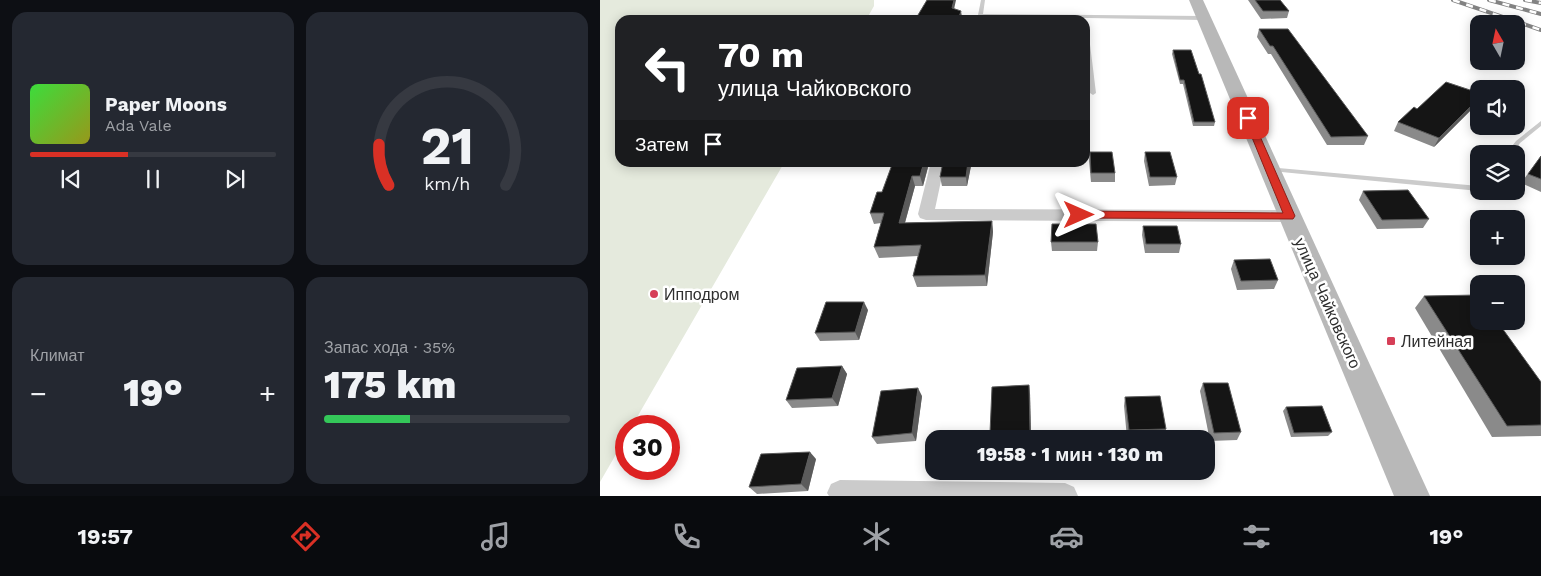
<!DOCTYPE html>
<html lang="ru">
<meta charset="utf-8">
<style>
:root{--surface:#171b24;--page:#242831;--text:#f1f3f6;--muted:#9ea1a6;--line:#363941;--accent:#d93025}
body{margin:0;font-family:"Work Sans",sans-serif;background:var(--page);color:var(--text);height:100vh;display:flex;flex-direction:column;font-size:19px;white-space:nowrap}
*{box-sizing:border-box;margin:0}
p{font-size:16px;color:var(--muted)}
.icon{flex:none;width:28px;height:28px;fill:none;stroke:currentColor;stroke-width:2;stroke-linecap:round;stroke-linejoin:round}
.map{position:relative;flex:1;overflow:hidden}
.details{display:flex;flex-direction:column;gap:12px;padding:12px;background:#0d0f14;width:600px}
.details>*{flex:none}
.top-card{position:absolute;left:15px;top:15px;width:475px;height:152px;border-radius:15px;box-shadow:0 2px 12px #0003;background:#202124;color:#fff;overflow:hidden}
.needle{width:32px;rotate:351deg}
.controls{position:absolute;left:870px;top:15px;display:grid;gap:10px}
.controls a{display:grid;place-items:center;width:55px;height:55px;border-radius:10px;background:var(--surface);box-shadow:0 2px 12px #0003;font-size:25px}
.speed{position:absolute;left:15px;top:415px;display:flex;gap:10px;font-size:25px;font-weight:700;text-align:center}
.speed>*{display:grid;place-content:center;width:65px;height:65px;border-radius:50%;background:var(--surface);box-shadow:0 2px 12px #0003;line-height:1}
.speed .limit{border:8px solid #d22;background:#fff;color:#111}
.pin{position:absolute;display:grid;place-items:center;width:42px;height:42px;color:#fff;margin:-21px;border-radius:10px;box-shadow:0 2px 8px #0006}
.me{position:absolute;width:55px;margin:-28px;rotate:90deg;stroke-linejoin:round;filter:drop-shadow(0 0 4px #0008)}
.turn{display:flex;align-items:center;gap:18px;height:105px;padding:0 20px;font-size:22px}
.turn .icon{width:65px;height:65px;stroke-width:2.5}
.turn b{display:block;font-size:35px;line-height:42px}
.then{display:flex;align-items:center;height:48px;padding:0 20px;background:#0003;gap:10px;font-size:19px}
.big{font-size:38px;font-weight:800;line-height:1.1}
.details .tile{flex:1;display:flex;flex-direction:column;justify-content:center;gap:8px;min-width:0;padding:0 18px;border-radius:15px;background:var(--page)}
.details .dial{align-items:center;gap:0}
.dial svg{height:130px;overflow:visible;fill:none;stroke:var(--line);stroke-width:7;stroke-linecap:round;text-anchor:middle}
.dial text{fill:var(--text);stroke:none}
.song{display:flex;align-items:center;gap:15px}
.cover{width:60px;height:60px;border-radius:8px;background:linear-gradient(135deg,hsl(120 70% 55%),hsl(60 70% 35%))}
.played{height:5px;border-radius:2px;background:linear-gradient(90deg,var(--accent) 40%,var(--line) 40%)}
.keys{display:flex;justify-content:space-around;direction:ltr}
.heat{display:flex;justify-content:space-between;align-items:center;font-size:28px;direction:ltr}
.charge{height:8px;border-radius:4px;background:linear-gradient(90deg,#34c759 35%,var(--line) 0)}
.details .tiles{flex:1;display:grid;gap:12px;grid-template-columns:repeat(2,1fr)}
.trip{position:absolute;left:325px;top:430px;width:290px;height:50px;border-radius:15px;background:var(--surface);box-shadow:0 2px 12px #0003;font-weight:800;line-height:50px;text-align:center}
.menu{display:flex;height:80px;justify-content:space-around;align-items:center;background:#090b0e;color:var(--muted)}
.menu .icon{width:35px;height:35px}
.menu .on{color:var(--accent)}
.menu b{font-size:22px;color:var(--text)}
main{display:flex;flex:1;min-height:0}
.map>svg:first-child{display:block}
</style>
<main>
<section class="details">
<div class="tiles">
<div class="tile">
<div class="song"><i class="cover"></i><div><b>Paper Moons</b><p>Ada Vale</p></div></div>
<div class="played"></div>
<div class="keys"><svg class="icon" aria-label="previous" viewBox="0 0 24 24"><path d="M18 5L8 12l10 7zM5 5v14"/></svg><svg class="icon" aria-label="pause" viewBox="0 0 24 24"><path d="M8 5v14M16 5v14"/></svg><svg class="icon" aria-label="next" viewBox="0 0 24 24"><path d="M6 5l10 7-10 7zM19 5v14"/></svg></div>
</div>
<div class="tile dial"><svg viewBox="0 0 100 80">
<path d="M14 69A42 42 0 1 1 86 69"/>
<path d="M14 69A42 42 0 0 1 8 44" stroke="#d93025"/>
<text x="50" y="56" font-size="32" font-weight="700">21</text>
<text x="50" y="72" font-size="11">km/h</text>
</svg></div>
<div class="tile"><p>Климат</p>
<div class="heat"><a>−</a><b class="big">19°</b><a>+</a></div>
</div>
<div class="tile"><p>Запас хода · 35%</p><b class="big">175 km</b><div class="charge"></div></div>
</div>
</section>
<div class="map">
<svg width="941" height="496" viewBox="0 0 941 496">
<rect width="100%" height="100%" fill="#fff"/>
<polygon fill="#e5eadd" points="0,0 274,0 274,6 266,20 20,20 20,162 184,163 32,426 26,426 26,437 0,482"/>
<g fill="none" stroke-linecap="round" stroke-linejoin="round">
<g fill="#cbcbcb" fill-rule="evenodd">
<polygon points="381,0 385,0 383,14 602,16 605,18 602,20 380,16 378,15"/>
<polygon points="485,26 488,28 496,93 493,95 490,93 485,51"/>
<polygon points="941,121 941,126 920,143 913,154 906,154 916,141"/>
<polygon points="668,167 879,186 879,191 880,191 879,191 671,171 667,169"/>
</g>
<g fill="#cbcbcb" fill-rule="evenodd">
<polygon points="331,162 345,162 335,209 689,210 695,212 697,216 695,220 689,222 326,220 320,218 318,214"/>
<polygon points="240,480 465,483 474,487 478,496 229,496 227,493 231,484"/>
</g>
<polygon fill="#b8b8b8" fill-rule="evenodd" points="589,0 603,0 830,496 794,496"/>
<g stroke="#838383" stroke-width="4">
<g id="rail">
<polyline points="853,0 941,30"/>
<polyline points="889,0 941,14"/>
<polyline points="925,0 941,3"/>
</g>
</g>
<use href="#rail" stroke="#fff" stroke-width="2.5" stroke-dasharray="7" stroke-linecap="butt"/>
</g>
<g fill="#8a8a8a">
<polygon points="648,0 680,0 689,11 687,18 661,19"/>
<polygon points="659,29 768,136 764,145 727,145 671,54 668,54 657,37"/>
<polygon points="573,50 615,122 614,126 593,126 583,84 580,84 572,54"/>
<polygon points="878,103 834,147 794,131 798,122 817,109"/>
<polygon points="490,152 515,173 515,182 491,182 489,161"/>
<polygon points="545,152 577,177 575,185 549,186 544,161"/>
<polygon points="941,156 941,192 921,183"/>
<polygon points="343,162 370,162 371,166 367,186 342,186 340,177"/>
<polygon points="328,167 323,186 315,186 305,223 392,221 393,232 387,286 317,287 313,276 318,256 279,258 274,247 281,223 274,224 270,213 282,192"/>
<polygon points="763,191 829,219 823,228 777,229 759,200"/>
<polygon points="543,226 581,244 579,253 545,253 542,235"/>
<polygon points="451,242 498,242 497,251 452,251"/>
<polygon points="634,260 678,280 674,289 637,290 631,269"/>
<polygon points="824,296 941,382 941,436 892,437 815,308"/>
<polygon points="268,310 259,340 220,341 215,333"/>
<polygon points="242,366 247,374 238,406 192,408 186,400"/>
<polygon points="603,383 641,432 637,440 610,441 600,391"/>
<polygon points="430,393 431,438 392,439 390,433"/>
<polygon points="322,396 316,441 277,444 272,437"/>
<polygon points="525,397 566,429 564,436 527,438 524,406"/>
<polygon points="686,407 732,432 728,436 691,437 683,411"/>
<polygon points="216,459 208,491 157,494 149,487"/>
</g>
<g fill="#5b5b5b">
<polygon points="354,0 356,0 353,14 352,8"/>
<polygon points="361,11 362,17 360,20 358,20"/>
<polygon points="879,98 878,103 834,147 839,138"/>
<polygon points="324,162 327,162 328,167 323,186 320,176"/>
<polygon points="368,162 370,162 371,166 367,186 366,177"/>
<polygon points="312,176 315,186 302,233 299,223"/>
<polygon points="392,221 393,232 387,286 385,275"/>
<polygon points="264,302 268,310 259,340 255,332"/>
<polygon points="242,366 247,374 238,406 232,398"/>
<polygon points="429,385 430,393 431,438 430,431"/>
<polygon points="318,388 322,396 316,441 312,433"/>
<polygon points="210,452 216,459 208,491 201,484"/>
</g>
<g fill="#151515" stroke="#5b5b5b">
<polygon points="327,0 354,0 352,8 361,11 358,20 315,20"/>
<polygon points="655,0 680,0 689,11 663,11"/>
<polygon points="659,29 688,29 768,136 731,137 673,46 670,46"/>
<polygon points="573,50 591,50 599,74 601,74 615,122 594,122 584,80 580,80"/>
<polygon points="846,82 879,93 879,98 839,138 798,122 814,107 817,109"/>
<polygon points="490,152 512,152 515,173 491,173"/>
<polygon points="545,152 570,152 577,177 550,177"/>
<polygon points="941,156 941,179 928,174"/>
<polygon points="293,162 324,162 320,176 312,176 299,223 392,221 385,275 313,276 321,245 274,247 284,213 270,213 277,192 282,192"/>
<polygon points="343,162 368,162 366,177 340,177"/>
<polygon points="808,190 829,219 782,220 763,191"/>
<polygon points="452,224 496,224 498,242 451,242"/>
<polygon points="543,226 577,226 581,244 546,244"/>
<polygon points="670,259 678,280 641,281 634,260"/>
<polygon points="878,295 879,296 879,321 897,321 941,382 941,425 907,426 824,296"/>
<polygon points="226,302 264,302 255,332 215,333"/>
<polygon points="242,366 232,398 186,400 197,368"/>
<polygon points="603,383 628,383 641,432 614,433"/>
<polygon points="429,385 430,431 390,433 392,387"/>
<polygon points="318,388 312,433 272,437 281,391"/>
<polygon points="560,396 566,429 529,430 525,397"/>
<polygon points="722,406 732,432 694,433 686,407"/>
<polygon points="210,452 201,484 149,487 161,454"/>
</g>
<polygon fill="#d93025" stroke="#8d1f18" points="648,116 652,118 695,216 693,219 479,218 474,215 479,211 683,213 644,118"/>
<g fill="#d63f57" stroke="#fff" stroke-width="2">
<circle cx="54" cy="294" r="5"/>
<rect x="786" y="336" width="10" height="10" rx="2.5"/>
</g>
<g text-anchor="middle" stroke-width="5" stroke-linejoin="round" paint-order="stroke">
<g font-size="16" fill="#2e2e2e" stroke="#fff" text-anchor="start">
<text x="64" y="300">Ипподром</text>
<text x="801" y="347">Литейная</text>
</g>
<g font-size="16" fill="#2e2e2e" stroke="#fff">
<text transform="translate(728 303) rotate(66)" y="6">улица Чайковского</text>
</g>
</g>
</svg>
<div class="controls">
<a><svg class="needle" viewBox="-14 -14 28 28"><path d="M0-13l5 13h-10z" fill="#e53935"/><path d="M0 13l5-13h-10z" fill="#9ea1a6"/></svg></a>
<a><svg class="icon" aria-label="sound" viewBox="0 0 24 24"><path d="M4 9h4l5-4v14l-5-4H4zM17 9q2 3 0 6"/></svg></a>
<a><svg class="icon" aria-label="layers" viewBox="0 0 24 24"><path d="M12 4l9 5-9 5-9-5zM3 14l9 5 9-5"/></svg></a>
<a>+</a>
<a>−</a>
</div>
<div class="speed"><div class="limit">30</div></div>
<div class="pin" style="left:648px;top:118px;background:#d93025"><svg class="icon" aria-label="arrive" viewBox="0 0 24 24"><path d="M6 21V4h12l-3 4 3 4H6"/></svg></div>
<svg class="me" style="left:479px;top:215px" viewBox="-20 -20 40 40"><path d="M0-17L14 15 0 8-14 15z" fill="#d93025" stroke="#fff" stroke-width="4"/></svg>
<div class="trip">19:58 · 1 мин · 130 m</div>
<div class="top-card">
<div class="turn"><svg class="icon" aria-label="left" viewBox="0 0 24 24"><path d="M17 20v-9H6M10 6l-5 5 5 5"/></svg><div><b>70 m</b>улица Чайковского</div></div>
<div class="then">Затем<svg class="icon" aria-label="arrive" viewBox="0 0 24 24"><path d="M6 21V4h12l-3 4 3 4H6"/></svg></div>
</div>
</div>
</main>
<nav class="menu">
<b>19:57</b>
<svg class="icon on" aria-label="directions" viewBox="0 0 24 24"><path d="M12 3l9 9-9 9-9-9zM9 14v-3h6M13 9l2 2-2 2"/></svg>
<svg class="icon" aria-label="music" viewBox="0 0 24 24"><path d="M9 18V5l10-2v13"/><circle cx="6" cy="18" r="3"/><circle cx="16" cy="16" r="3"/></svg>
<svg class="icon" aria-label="phone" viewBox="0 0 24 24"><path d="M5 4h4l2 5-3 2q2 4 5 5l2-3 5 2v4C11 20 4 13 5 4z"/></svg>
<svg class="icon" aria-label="climate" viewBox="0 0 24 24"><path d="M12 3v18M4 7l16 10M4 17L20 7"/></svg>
<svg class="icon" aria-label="car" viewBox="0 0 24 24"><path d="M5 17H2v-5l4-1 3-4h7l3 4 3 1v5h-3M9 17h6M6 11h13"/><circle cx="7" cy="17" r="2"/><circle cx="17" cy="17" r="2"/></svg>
<svg class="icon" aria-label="filters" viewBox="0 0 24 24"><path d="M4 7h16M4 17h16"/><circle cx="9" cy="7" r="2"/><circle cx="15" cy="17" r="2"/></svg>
<b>19°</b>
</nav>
